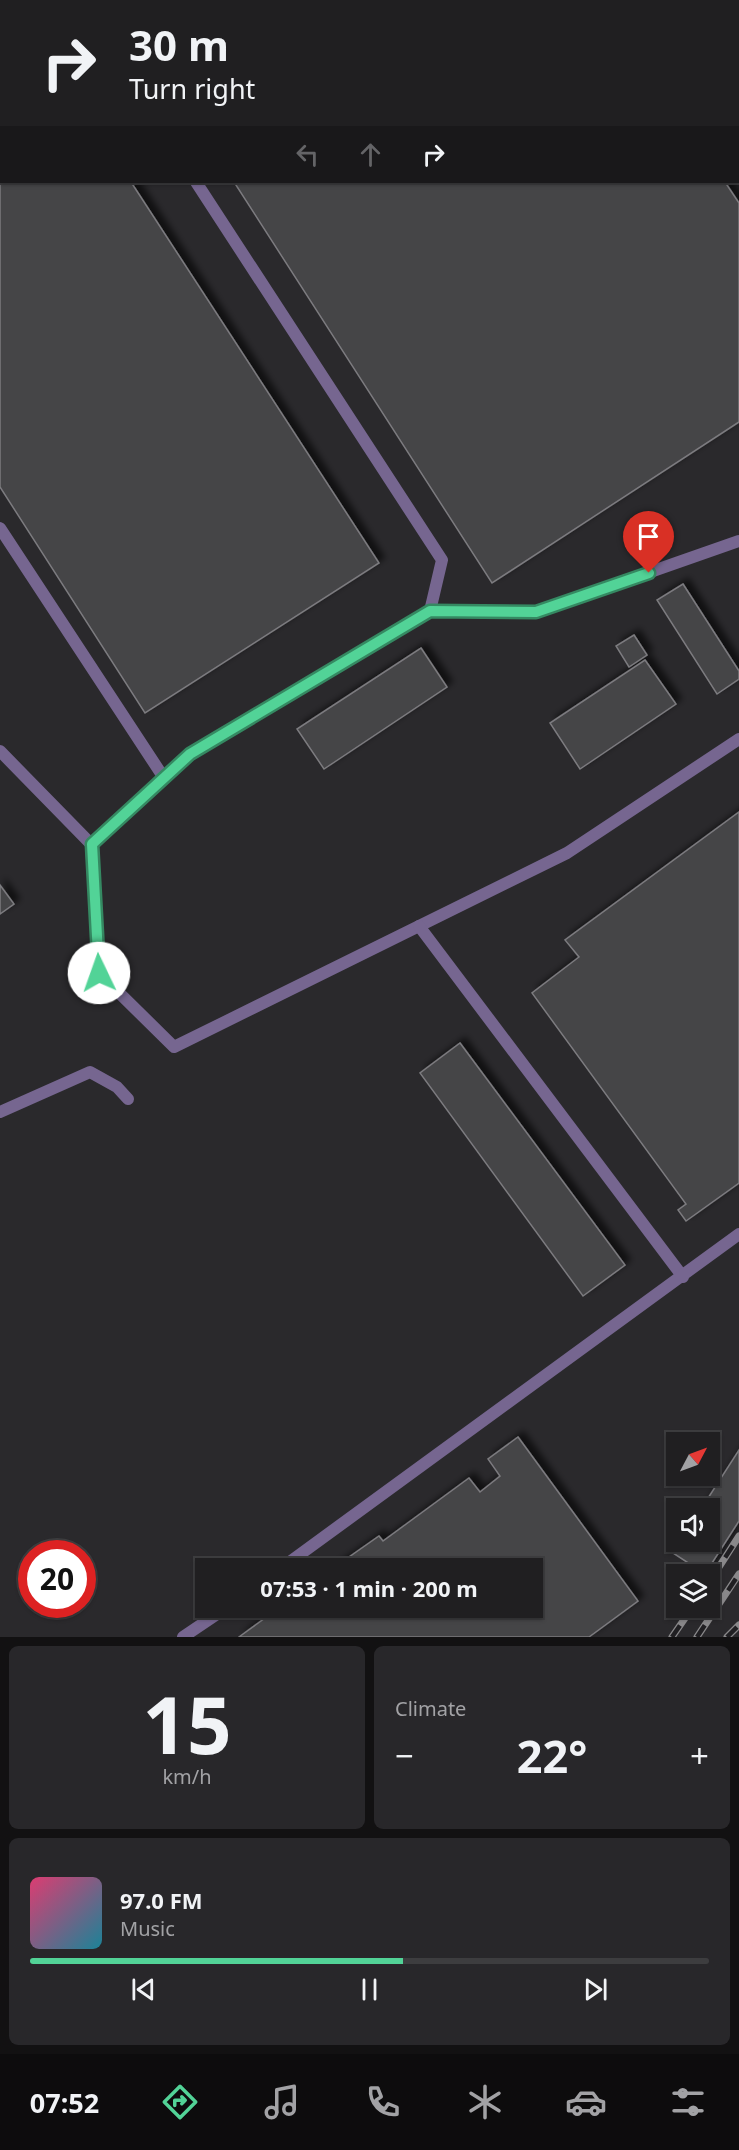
<!DOCTYPE html>
<meta charset="utf-8">
<style>
:root{--surface:#201f21;--page:#28272a;--text:#f1f3f6;--muted:#a2a2a5;--line:#3d3d3f;--accent:#52d397}
body{margin:0;font-family:"Noto Sans",sans-serif;background:var(--page);color:var(--text);height:100vh;display:flex;flex-direction:column;font-size:22px;white-space:nowrap}
*{box-sizing:border-box;margin:0}
p{font-size:20px;color:var(--muted)}
.icon{flex:none;width:33px;height:33px;fill:none;stroke:currentColor;stroke-width:2;stroke-linecap:round;stroke-linejoin:round}
.map{position:relative;height:1637px;overflow:hidden}
.sheet{display:flex;flex-direction:column;gap:9px;padding:9px;background:#121112;flex:1}
.sheet>*{flex:none}
.hud{position:absolute;left:0px;top:0px;width:740px;height:183px;box-shadow:0 2px 4px #0004,0 0 0 2px var(--line);background:#201f21;color:var(--text);overflow:hidden}
.needle{width:39px;rotate:49deg}
.controls{position:absolute;left:666px;top:1432px;display:grid;gap:12px}
.controls a{display:grid;place-items:center;width:54px;height:54px;border-radius:0px;background:var(--surface);box-shadow:0 2px 4px #0004,0 0 0 2px var(--line);font-size:30px}
.speed{position:absolute;left:18px;top:1540px;display:flex;gap:12px;font-size:30px;font-weight:700;text-align:center}
.speed>*{display:grid;place-content:center;width:78px;height:78px;border-radius:50%;background:var(--surface);box-shadow:0 2px 4px #0004,0 0 0 2px var(--line);line-height:1}
.speed .limit{border:9px solid #d22;background:#fff;color:#111}
.pin{position:absolute;display:grid;place-items:center;width:51px;height:51px;color:#fff;margin:-62px -26px;border-radius:50% 50% 50% 0;rotate:-45deg;box-shadow:0 0 6px #0007}
.pin .icon{rotate:45deg}
.me{position:absolute;width:66px;margin:-33px;rotate:357deg;stroke-linejoin:round;filter:drop-shadow(0 0 4px #0008)}
.turn{display:flex;align-items:center;gap:21px;height:126px;padding:0 30px;font-size:27px}
.turn .icon{width:78px;height:78px;stroke-width:2.5}
.turn b{display:block;font-size:42px;line-height:51px}
.lanes{display:flex;align-items:center;height:57px;padding:0 30px;background:#0003;justify-content:center;gap:30px;direction:ltr}
.lanes .off{opacity:.35}
.big{font-size:45px;font-weight:700;line-height:1.1}
.sheet .widget{flex:1;display:flex;flex-direction:column;justify-content:center;gap:9px;min-width:0;padding:0 21px;border-radius:9px;background:var(--page)}
.sheet .dial{align-items:center;gap:0}
.dial b{font-size:78px;line-height:1}
.song{display:flex;align-items:center;gap:18px}
.cover{width:72px;height:72px;border-radius:9px;background:linear-gradient(135deg,hsl(340 70% 55%),hsl(190 70% 35%))}
.played{height:6px;border-radius:3px;background:linear-gradient(90deg,var(--accent) 55%,var(--line) 55%)}
.keys{display:flex;justify-content:space-around;direction:ltr}
.heat{display:flex;justify-content:space-between;align-items:center;font-size:33px;direction:ltr}
.sheet .tiles{flex:1;display:grid;gap:9px;grid-template-columns:1fr 1fr}
.widget:last-child{grid-column:span 2}
.trip{position:absolute;left:195px;top:1558px;width:348px;height:60px;border-radius:0px;background:var(--surface);box-shadow:0 2px 4px #0004,0 0 0 2px var(--line);font-weight:700;line-height:60px;text-align:center}
.tab-bar{display:flex;height:96px;justify-content:space-around;align-items:center;background:#0d0c0d;color:var(--muted)}
.tab-bar .icon{width:42px;height:42px}
.tab-bar .on{color:var(--accent)}
.tab-bar b{font-size:27px;color:var(--text)}
.map>svg:first-child{display:block}
</style>
<div class="map">
<svg width="739" height="1637" viewBox="0 0 739 1637">
<defs>
<filter id="shadow"><feDropShadow dx="5.5" dy="-5.5" stdDeviation="3" flood-color="#0009"/></filter>
</defs>
<rect width="100%" height="100%" fill="#2a292c"/>
<g fill="#454447" stroke="#7c7b7f" stroke-width="1.5" filter="url(#shadow)">
<polygon points="0,0 15,2 2,2 2,182 131,182 379,563 145,713 0,487"/>
<polygon points="118,0 608,0 609,2 119,2"/>
<polygon points="234,182 725,182 739,203 739,422 492,583"/>
<polygon points="683,584 739,671 739,679 717,694 657,600"/>
<polygon points="634,635 647,655 629,667 616,646"/>
<polygon points="421,648 447,687 324,769 297,729"/>
<polygon points="645,660 676,704 580,769 550,723"/>
<polygon points="739,812 739,1183 686,1221 678,1210 686,1204 532,993 579,957 565,940"/>
<polygon points="0,885 14,904 0,914"/>
<polygon points="460,1043 625,1265 583,1296 420,1073"/>
<polygon points="518,1437 638,1601 589,1637 239,1637 279,1608 532,1608 532,1569 332,1569 379,1536 383,1541 469,1478 480,1492 500,1476 488,1459"/>
<polygon points="739,1450 739,1521 705,1574 673,1553 680,1542 710,1542 710,1509 701,1509"/>
</g>
<g fill="none" stroke-linecap="round" stroke-linejoin="round">
<g stroke="#766690" stroke-width="12">
<polyline points="78,0 79,2"/>
<polyline points="725,0 726,2"/>
<polyline points="738,20 739,21"/>
<polyline points="196,182 442,560 430,611"/>
<polyline points="0,528 164,778"/>
<polyline points="0,751 91,844 99,973 174,1047 567,853 739,739"/>
<polyline points="91,844 190,754 430,611 536,612 739,541"/>
<polyline points="419,926 683,1277"/>
<polyline points="0,1112 90,1072 117,1087 128,1099"/>
<polyline points="280,1569 739,1234"/>
<polyline points="183,1637 226,1608"/>
</g>
<g stroke="#89888a" stroke-width="7">
<g id="rail">
<polyline points="710,1581 739,1536"/>
<polyline points="672,1637 692,1608"/>
<polyline points="697,1637 739,1574"/>
<polyline points="727,1637 739,1625"/>
</g>
</g>
<use href="#rail" stroke="#201f22" stroke-width="4.5" stroke-dasharray="14" stroke-linecap="butt"/>
</g>
<g fill="none" stroke-linecap="round" stroke-linejoin="round">
<g stroke="#358962" stroke-width="15">
<polyline id="route" points="99,973 92,844 190,754 430,611 536,612 649,573"/>
</g>
<use href="#route" stroke="#52d397" stroke-width="10"/>
</g>
</svg>
<div class="controls">
<a><svg class="needle" viewBox="-14 -14 28 28"><path d="M0-13l5 13h-10z" fill="#e53935"/><path d="M0 13l5-13h-10z" fill="#a2a2a5"/></svg></a>
<a><svg class="icon" aria-label="sound" viewBox="0 0 24 24"><path d="M4 9h4l5-4v14l-5-4H4zM17 9q2 3 0 6"/></svg></a>
<a><svg class="icon" aria-label="layers" viewBox="0 0 24 24"><path d="M12 4l9 5-9 5-9-5zM3 14l9 5 9-5"/></svg></a>
</div>
<div class="speed"><div class="limit">20</div></div>
<div class="pin" style="left:649px;top:573px;background:#d93025"><svg class="icon" aria-label="arrive" viewBox="0 0 24 24"><path d="M6 21V4h12l-3 4 3 4H6"/></svg></div>
<svg class="me" style="left:99px;top:973px" viewBox="-20 -20 40 40"><circle r="19" fill="#fff"/><path d="M0-13L10 11 0 6-10 11z" fill="#52d397"/></svg>
<div class="trip">07:53 · 1 min · 200 m</div>
<div class="hud">
<div class="turn"><svg class="icon" aria-label="right" viewBox="0 0 24 24"><path d="M7 20v-9h11M14 6l5 5-5 5"/></svg><div><b>30 m</b>Turn right</div></div>
<div class="lanes"><svg class="icon off" aria-label="left" viewBox="0 0 24 24"><path d="M17 20v-9H6M10 6l-5 5 5 5"/></svg><svg class="icon off" aria-label="ahead" viewBox="0 0 24 24"><path d="M12 20V5M6 11l6-6 6 6"/></svg><svg class="icon" aria-label="right" viewBox="0 0 24 24"><path d="M7 20v-9h11M14 6l5 5-5 5"/></svg></div>
</div>
</div>
<section class="sheet">
<div class="tiles">
<div class="widget dial"><b>15</b><p>km/h</p></div>
<div class="widget"><p>Climate</p>
<div class="heat"><a>−</a><b class="big">22°</b><a>+</a></div>
</div>
<div class="widget">
<div class="song"><i class="cover"></i><div><b>97.0 FM</b><p>Music</p></div></div>
<div class="played"></div>
<div class="keys"><svg class="icon" aria-label="previous" viewBox="0 0 24 24"><path d="M18 5L8 12l10 7zM5 5v14"/></svg><svg class="icon" aria-label="pause" viewBox="0 0 24 24"><path d="M8 5v14M16 5v14"/></svg><svg class="icon" aria-label="next" viewBox="0 0 24 24"><path d="M6 5l10 7-10 7zM19 5v14"/></svg></div>
</div>
</div>
</section>
<nav class="tab-bar">
<b>07:52</b>
<svg class="icon on" aria-label="directions" viewBox="0 0 24 24"><path d="M12 3l9 9-9 9-9-9zM9 14v-3h6M13 9l2 2-2 2"/></svg>
<svg class="icon" aria-label="music" viewBox="0 0 24 24"><path d="M9 18V5l10-2v13"/><circle cx="6" cy="18" r="3"/><circle cx="16" cy="16" r="3"/></svg>
<svg class="icon" aria-label="phone" viewBox="0 0 24 24"><path d="M5 4h4l2 5-3 2q2 4 5 5l2-3 5 2v4C11 20 4 13 5 4z"/></svg>
<svg class="icon" aria-label="climate" viewBox="0 0 24 24"><path d="M12 3v18M4 7l16 10M4 17L20 7"/></svg>
<svg class="icon" aria-label="car" viewBox="0 0 24 24"><path d="M5 17H2v-5l4-1 3-4h7l3 4 3 1v5h-3M9 17h6M6 11h13"/><circle cx="7" cy="17" r="2"/><circle cx="17" cy="17" r="2"/></svg>
<svg class="icon" aria-label="filters" viewBox="0 0 24 24"><path d="M4 7h16M4 17h16"/><circle cx="9" cy="7" r="2"/><circle cx="15" cy="17" r="2"/></svg>
</nav>
